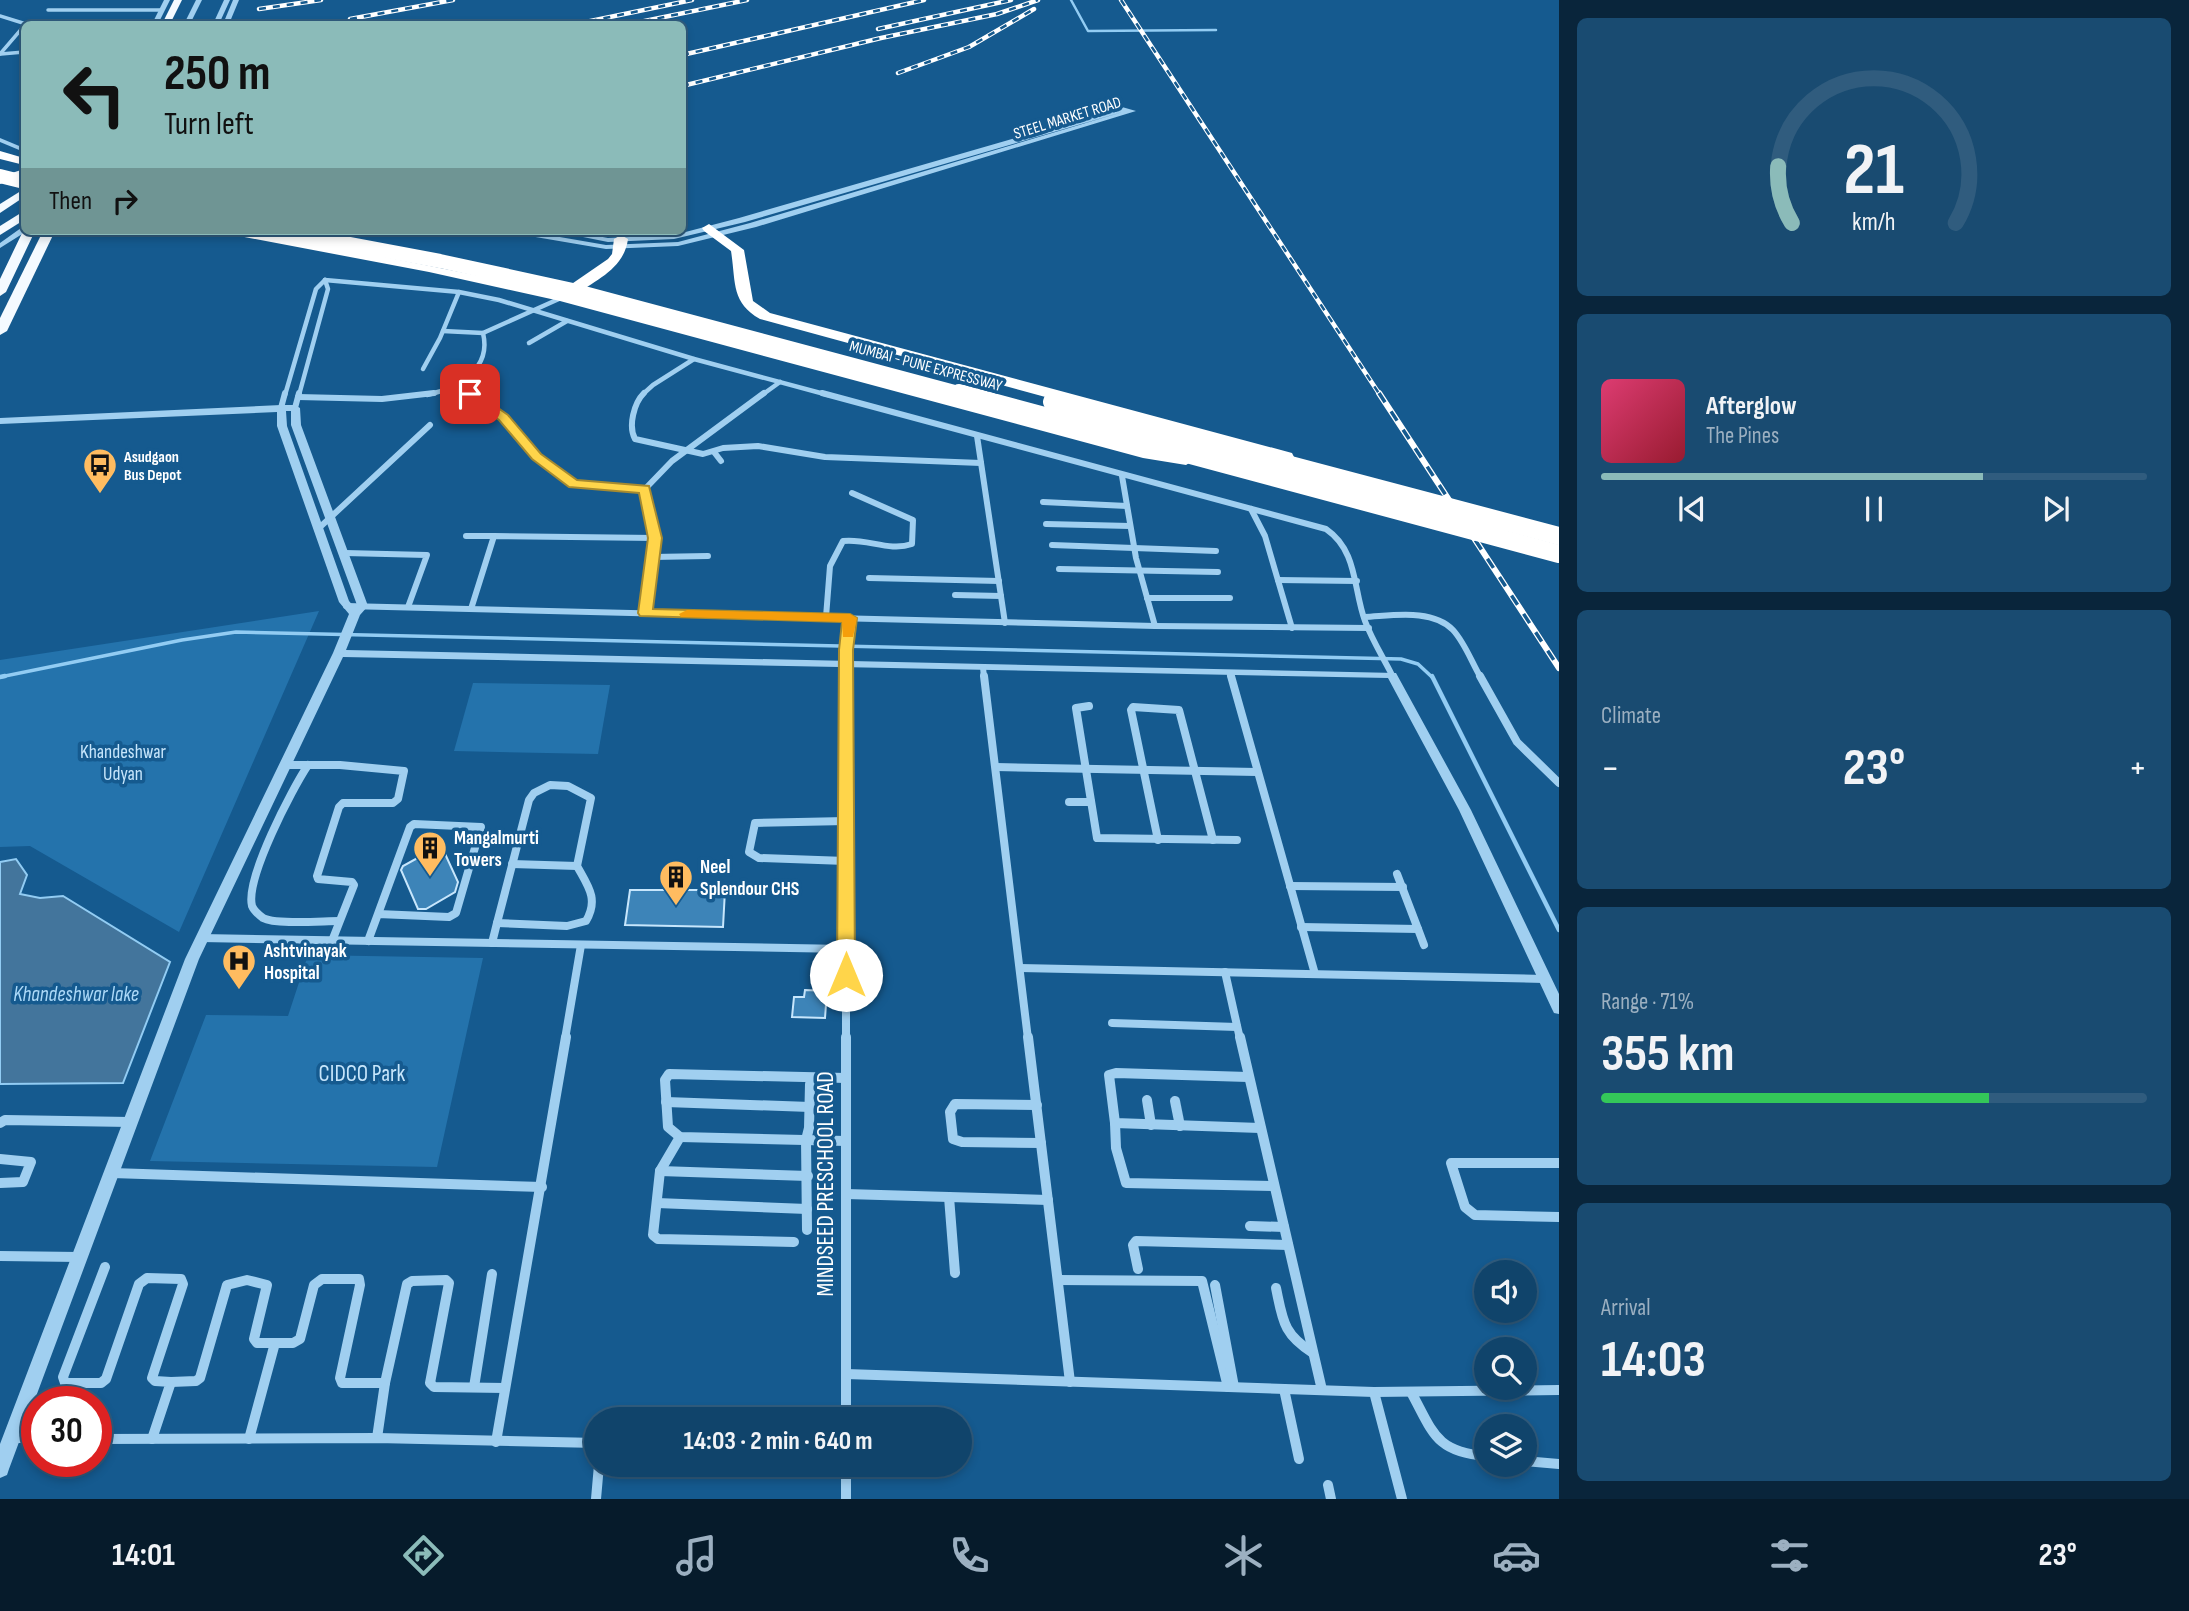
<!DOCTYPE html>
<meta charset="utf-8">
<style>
:root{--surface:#10446b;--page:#194b71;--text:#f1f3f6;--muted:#9cb0c1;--line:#305c7e;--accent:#8bbbb9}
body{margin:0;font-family:"Sofia Sans Condensed",sans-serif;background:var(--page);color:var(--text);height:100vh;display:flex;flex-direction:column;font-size:26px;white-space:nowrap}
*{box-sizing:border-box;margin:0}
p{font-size:23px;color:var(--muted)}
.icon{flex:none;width:38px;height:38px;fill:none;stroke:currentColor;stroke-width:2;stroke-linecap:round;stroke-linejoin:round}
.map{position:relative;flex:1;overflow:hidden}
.drawer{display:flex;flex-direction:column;gap:18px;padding:18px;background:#09253b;width:630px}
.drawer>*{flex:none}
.guide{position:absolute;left:21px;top:21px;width:665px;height:214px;border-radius:10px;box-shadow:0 4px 10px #0003,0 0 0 2px var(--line);background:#8bbbb9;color:#111;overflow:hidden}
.controls{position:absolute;left:1474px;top:1260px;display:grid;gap:14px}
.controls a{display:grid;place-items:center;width:63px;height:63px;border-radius:50%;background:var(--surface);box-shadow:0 4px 10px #0003,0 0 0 2px var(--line);font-size:35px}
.speed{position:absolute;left:21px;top:1386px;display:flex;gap:14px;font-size:35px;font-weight:700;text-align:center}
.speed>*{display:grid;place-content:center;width:91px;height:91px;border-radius:50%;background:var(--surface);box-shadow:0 4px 10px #0003,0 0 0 2px var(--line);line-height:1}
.speed .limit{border:10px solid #d22;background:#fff;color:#111}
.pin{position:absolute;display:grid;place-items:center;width:60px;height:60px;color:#fff;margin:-30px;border-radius:14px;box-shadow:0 4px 10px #0006}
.me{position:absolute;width:77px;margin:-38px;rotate:0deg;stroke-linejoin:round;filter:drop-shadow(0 0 5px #0008)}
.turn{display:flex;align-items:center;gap:24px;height:147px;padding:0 28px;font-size:32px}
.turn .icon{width:91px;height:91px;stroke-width:2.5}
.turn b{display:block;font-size:49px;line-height:60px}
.then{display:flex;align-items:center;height:66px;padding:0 28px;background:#0003;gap:14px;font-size:26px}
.big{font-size:52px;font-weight:700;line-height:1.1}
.drawer .widget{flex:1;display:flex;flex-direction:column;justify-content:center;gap:10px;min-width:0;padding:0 24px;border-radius:10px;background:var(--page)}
.drawer .dial{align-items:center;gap:0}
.dial svg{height:182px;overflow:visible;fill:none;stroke:var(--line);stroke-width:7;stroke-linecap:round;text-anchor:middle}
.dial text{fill:var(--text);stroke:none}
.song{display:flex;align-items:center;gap:21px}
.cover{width:84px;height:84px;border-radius:10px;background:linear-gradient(135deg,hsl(340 70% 55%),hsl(350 70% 35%))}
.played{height:7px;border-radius:4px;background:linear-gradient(90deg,var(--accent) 70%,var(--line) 70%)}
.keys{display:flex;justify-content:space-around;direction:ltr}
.heat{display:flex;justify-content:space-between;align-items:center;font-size:38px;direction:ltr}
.charge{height:10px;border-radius:5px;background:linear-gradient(90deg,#34c759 71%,var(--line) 0)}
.trip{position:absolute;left:584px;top:1407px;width:388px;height:70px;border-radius:35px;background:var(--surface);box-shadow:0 4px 10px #0003,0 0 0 2px var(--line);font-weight:700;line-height:70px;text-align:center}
.dock{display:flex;height:112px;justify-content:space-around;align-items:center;background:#061b2b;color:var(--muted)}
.dock .icon{width:49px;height:49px}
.dock .current{color:var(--accent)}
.dock b{font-size:32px;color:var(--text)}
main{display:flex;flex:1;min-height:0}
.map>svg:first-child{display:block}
</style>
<main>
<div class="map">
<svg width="1559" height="1499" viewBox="0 0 1559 1499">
<rect width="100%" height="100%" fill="#155a8f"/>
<g fill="#2473ac">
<polygon points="319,611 179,932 30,846 0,847 0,660"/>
<polygon points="473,683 610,685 598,754 454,751"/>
<polygon points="308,955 483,958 437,1167 150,1161 206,1015 288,1016"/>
</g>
<polygon fill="#43759c" stroke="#92ccf3" stroke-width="2" points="16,859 27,875 20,894 40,898 63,896 170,962 123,1083 0,1084 0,862"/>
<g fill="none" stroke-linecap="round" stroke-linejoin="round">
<polyline stroke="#92ccf3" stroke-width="2.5" points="1071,0 1088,31 1216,30"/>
<polyline stroke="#92ccf3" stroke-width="3.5" points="0,677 182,640 236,632 1401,659 1418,664 1433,678"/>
<g stroke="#92ccf3" stroke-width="4.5">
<polyline points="1432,676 1559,930"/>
<polyline points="0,677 5,676"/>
</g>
</g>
<g fill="#3d84b8" stroke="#c7e6fc" stroke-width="2">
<polygon points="441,845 458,882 455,892 426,909 418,909 401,870 403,866"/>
<polygon points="630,890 725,890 723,927 625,925"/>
<polygon points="805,990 827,991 825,1018 792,1017 794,997 804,997"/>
</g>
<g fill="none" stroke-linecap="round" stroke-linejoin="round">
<g stroke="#a0cff0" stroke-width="3.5">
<polyline points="48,10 162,10"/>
<polyline points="0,16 26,24"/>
<polyline points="0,54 24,26"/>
<polyline points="1,54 24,52"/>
</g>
<g stroke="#a0cff0" stroke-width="4.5">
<polyline points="325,280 459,292 499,300 694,359 828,395"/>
<polyline points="443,331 483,333 561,298"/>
<polyline points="529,343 567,321"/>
<polyline points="423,369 440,338 459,292"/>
<polyline points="463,383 473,395"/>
<polyline points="285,395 316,289 325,280"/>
<polyline points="299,395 328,289 325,280"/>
<path d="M427 395C457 388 492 370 483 333"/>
<polyline points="642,395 653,385 694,359"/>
<polyline points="762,395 780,382"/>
</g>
<g stroke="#a0cff0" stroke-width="6">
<polyline points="472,393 482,405 504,418 536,456 574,484 645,489"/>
<path d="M644 393C634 403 628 426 635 439L703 454 723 448 758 446 825 457 981 463"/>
<path d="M822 393 1326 529C1358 551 1353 589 1365 621 1372 640 1383 657 1392 675"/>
<polyline points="298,397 382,399 434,393"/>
<polyline points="281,408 285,393"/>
<polyline points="295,408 299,393"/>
<polyline points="977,436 1005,623"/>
<polyline points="714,452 721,461"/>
<polyline points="1122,476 1136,558 1155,626"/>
<polyline points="1043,502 1127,506"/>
<polyline points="1251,509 1265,536 1292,628"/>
<polyline points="1046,524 1130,526"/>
<polyline points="319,528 430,425"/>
<polyline points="466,536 494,536"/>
<polyline points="1052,545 1216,551"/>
<polyline points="345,553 427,555 408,607"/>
<polyline points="653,557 708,556"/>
<polyline points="1059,569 1218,572"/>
<polyline points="869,578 999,581"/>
<polyline points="1278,580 1357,581"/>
<polyline points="955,595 1001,596"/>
<polyline points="1147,598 1230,598"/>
<polyline points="346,606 1155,626 1369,628"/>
<polyline points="471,609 494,536 655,538"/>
<polyline points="645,613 655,538 645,489 672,461 764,393"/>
<path d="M826 617 830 566 843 541C867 538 889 552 912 544L913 520 852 493"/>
<path d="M1364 617C1391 616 1432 608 1453 630 1465 643 1472 663 1481 678"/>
<polyline points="983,667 984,678"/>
<polyline points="1230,673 1231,678"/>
<polyline points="846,678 850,618"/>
</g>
<g stroke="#a0cff0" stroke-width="8">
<polyline points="846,676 846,1039"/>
<polyline points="984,676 1028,1039"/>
<polyline points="1231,676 1315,974"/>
<polyline points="1480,676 1517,742 1559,783"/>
<polyline points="1089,706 1076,708 1097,838 1237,840"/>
<polyline points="285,765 340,765 404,771 398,799 393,803 343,803 339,807 317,876 318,879 352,882 354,885 332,941"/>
<path d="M308 765C292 789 245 879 252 906 254 911 259 915 263 918 276 925 322 921 339 921"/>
<polyline points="996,767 1257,772"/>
<path d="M550 785 568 786 591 798 577 866C588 886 599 899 586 921L567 926 497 923 529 800 534 793Z"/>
<polyline points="1069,802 1091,802"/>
<polyline points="846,821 755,823 749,852 759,858 846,861"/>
<polyline points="1158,840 1131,710 1133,707 1179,710 1213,840"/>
<polyline points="512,864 577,866"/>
<polyline points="1290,886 1403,887"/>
<polyline points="1301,927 1418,929 1397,874"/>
<polyline points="1418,929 1424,945"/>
<polyline points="201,938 846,949"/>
<polyline points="368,941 410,827 414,824 481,827 456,913 449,917 378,914"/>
<polyline points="492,943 497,923"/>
<polyline points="1020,968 1544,979"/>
<polyline points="1225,972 1240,1039"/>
<polyline points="1112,1023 1237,1027"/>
<polyline points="565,1039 581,945"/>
</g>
<g stroke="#a0cff0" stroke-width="10">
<polyline points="846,1037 846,1419"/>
<polyline points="1028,1037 1070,1382"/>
<polyline points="1240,1037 1322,1390"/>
<polyline points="1248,1077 1116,1073 1109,1075 1115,1123 1260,1128"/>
<polyline points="846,1078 669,1074 665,1080 668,1127 680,1137 846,1141"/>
<polyline points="1147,1100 1151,1125"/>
<polyline points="1175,1101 1180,1126"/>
<polyline points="666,1102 810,1107"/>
<polyline points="1037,1105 955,1104 950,1112 953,1139 962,1142 1041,1143"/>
<polyline points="0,1123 5,1120 130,1122"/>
<polyline points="1115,1123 1116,1148 1126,1183 1274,1186"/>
<polyline points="680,1137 660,1171 653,1235 658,1239 794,1242"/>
<polyline points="0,1159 31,1162 23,1182 0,1183"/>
<polyline points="1559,1163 1451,1163 1465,1207 1475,1215 1559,1217"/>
<polyline points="660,1171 808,1176"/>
<polyline points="112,1173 542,1187"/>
<polyline points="846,1194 1048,1200"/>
<polyline points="949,1197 955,1273"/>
<polyline points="657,1203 807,1209"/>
<polyline points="1250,1226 1284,1227"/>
<polyline points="807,1230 806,1140 809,1128 810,1084"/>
<polyline points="0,1256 79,1257"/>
<polyline points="105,1267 63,1377 65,1383 101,1383 106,1379 139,1284 147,1278 181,1279 183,1284 152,1378 155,1381 171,1382 152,1439"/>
<polyline points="1138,1269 1133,1245 1136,1241 1288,1245"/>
<polyline points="1058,1280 1202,1281 1228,1387"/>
<polyline points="1215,1285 1234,1387"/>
<path d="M1276 1288C1283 1321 1283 1334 1313 1353"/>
<polyline points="275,1343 293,1343 300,1339 314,1285 322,1279 359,1279 360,1285 340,1378 342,1383 385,1383 377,1438"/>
<polyline points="846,1374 1374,1392 1559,1390"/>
<polyline points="171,1382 196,1381 200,1378 227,1285 247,1280 267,1285 254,1339 257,1343 275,1343 249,1439"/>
<polyline points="385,1383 407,1284 412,1281 446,1280 449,1283 430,1383 434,1387 505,1388"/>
<polyline points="474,1387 492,1274"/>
<polyline points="1284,1389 1299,1459"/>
<polyline points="1374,1392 1402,1499"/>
<path d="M1411 1392C1433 1432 1435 1452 1486 1456"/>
<polyline points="14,1438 37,1438"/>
<polyline points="96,1439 377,1438 597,1443"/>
<polyline points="496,1442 566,1037"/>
<polyline points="1524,1461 1559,1464"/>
<polyline points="846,1465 846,1499"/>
<polyline points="1328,1485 1331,1499"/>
<polyline points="596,1499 599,1465"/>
</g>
<g fill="#a0cff0" fill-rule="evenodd">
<polygon points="164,0 170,0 158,24 152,24"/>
<polygon points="196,0 202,0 190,24 184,24"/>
<polygon points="224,0 230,0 219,24 213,24"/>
<polygon points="233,0 239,0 229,24 223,24"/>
<polygon points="1122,107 1136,111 756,227 678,246 606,249 512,233 508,231 525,231 606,245 678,242 750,223 1126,111 745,222 674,239 608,242 553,231 570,231 608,238 674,235 739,218"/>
<polygon points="0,138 24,148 24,152 0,142"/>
<polygon points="21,228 24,228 24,231 27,231 0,248 0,243"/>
<path d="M281 405H295L300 408 301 425 368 606 360 615 346 650 1396 673 1471 810 1559 994V1014L1554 1013 1552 1009 1459 810 1388 678 343 657 199 959 9 1469 7 1475 0 1478V1444L185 959 333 653 349 614 339 602 277 426V412L0 424V418ZM286 411H291V425L357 605 355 608 349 601 287 426Z"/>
</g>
<g fill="#f4faff" fill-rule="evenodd">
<polygon points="174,0 182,0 170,24 162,24"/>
<polygon points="24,169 24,176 0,184 0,177"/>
<polygon points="24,189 24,197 0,213 0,204"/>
<polygon points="24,211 24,220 0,235 0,226"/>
<polygon points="24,229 24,231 35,231 6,292 0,296 0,279"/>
<polygon points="43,231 55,231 7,331 0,335 0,318"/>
</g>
<g fill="#fff" fill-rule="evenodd">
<polygon points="0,151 24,158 24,165 0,159"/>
<path d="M709 224 744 250 753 301 770 313 1292 453 1294 457 1292 461H1280L760 319C731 302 736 283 731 251L704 231 702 228Z"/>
<path d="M227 231H255L560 292 608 259 612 254 614 239 621 235 628 239C624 269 596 280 573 296L1144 448 1192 456 1194 460 1186 465 1143 458 560 301 429 272 234 235Z"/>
</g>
<g stroke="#fff" stroke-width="4.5">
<g id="rail-far1">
<polyline points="1121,0 1380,395"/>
<polyline points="259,9 321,0"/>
<polyline points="350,19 453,0"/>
<polyline points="576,24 692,0"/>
<polyline points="630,24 747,0"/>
<polyline points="878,29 1011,0"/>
<polyline points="682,55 924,0"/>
<polyline points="898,73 969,47 1034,9"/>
<polyline points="682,86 881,38 997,14 1038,0"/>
</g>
</g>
<g stroke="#fff" stroke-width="6">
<polyline id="rail" points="1379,393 1559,668"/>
</g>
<use href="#rail-far1" stroke="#155a8f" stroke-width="2.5" stroke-dasharray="7" stroke-linecap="butt"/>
<use href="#rail" stroke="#155a8f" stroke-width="3.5" stroke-dasharray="11" stroke-linecap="butt"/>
<g stroke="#fff" stroke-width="14">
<polyline points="0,176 24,182"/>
<polyline points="280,231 440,261 573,290 966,395"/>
</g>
<g stroke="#fff" stroke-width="18">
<polyline points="959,393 1559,554"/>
<polyline points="1052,402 1559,536"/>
</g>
</g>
<polygon fill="#ffd54a" stroke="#a68a30" stroke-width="2" points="466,391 474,391 508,415 541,454 577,480 649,486 662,538 653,609 850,614 857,618 853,650 855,975 853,979 839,979 837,975 839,650 842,622 640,616 638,613 648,538 639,493 569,487 532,459 499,420 466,396"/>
<polygon fill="#f59e0b" points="687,610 850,614 857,618 853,637 843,637 842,622 681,617 679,614"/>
<defs>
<g id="bus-pin" transform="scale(1.75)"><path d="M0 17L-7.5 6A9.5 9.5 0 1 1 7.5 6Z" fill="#ffbc60" stroke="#155a8f"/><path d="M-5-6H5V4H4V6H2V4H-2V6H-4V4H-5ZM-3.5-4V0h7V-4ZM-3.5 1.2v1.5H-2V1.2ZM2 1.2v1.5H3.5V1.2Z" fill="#111"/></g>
<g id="building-pin" transform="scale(1.75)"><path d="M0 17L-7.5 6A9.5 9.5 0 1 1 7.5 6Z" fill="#ffbc60" stroke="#155a8f"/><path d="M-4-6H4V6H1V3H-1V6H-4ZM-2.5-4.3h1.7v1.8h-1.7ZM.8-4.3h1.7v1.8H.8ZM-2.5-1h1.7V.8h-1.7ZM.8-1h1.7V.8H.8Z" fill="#111"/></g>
<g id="hospital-pin" transform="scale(1.75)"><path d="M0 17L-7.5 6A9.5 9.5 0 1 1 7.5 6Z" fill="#ffbc60" stroke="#155a8f"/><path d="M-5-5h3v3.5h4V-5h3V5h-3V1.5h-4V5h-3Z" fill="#111"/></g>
</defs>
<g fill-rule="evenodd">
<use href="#bus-pin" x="100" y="465"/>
<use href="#building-pin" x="430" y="848"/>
<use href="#building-pin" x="676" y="877"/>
<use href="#hospital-pin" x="239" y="961"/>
</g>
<g text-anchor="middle" stroke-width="7" stroke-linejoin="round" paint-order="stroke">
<g font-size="16" fill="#fff" stroke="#155a8f">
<text transform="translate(1067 117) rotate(-17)" y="6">STEEL MARKET ROAD</text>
<text transform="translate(926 365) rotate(15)" y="6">MUMBAI - PUNE EXPRESSWAY</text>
</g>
<g font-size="16" font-weight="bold" fill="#fff" stroke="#155a8f" text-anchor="start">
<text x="124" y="462">Asudgaon<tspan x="124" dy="18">Bus Depot</tspan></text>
</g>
<g font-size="19" fill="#c7e6fc" stroke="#155a8f">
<text x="123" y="758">Khandeshwar<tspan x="123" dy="22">Udyan</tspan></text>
</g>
<g font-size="19" font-weight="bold" fill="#fff" stroke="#155a8f" text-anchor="start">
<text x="454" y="844">Mangalmurti<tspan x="454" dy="22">Towers</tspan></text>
<text x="700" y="873">Neel<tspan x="700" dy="22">Splendour CHS</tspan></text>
<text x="264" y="957">Ashtvinayak<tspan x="264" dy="22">Hospital</tspan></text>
</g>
<g font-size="21" font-style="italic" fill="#acd9f8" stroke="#155a8f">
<text x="76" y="1001">Khandeshwar lake</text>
</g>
<g font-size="23" fill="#c7e6fc" stroke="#155a8f">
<text x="362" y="1081">CIDCO Park</text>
</g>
<g font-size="23" fill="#fff" stroke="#155a8f">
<text transform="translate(825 1184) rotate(-90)" y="8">MINDSEED PRESCHOOL ROAD</text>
</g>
</g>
</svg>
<div class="controls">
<a><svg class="icon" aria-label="sound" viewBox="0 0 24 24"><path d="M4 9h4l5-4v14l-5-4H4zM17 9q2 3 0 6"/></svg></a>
<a><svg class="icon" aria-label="search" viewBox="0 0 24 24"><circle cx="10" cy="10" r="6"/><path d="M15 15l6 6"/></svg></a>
<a><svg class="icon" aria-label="layers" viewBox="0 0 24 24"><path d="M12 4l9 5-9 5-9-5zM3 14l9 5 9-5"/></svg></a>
</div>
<div class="speed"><div class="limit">30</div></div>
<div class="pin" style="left:470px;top:394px;background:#d93025"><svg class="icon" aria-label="arrive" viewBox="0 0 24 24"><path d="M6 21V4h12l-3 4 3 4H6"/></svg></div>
<svg class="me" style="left:846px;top:975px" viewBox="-20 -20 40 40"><circle r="19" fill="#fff"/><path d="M0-13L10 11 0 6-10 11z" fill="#ffd54a"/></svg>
<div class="trip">14:03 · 2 min · 640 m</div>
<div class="guide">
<div class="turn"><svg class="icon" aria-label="left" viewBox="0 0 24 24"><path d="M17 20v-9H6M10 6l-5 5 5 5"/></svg><div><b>250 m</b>Turn left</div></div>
<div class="then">Then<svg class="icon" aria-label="right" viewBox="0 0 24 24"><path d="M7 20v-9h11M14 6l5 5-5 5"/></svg></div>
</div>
</div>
<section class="drawer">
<div class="widget dial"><svg viewBox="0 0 100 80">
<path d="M14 69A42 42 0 1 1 86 69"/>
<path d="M14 69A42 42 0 0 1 8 44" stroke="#8bbbb9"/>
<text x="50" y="56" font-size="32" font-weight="700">21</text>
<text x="50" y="72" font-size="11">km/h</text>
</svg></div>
<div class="widget">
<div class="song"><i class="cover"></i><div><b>Afterglow</b><p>The Pines</p></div></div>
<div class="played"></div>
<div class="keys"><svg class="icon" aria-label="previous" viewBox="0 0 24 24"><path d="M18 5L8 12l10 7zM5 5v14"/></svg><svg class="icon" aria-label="pause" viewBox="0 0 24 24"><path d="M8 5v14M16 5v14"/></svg><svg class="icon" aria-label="next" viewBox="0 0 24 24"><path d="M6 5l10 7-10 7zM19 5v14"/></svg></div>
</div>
<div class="widget"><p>Climate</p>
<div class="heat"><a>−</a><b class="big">23°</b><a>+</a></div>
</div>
<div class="widget"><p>Range · 71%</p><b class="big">355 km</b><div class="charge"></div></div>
<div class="widget"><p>Arrival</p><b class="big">14:03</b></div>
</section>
</main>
<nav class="dock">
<b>14:01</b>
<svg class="icon current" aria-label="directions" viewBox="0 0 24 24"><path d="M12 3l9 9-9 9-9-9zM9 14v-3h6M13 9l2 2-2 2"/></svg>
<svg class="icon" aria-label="music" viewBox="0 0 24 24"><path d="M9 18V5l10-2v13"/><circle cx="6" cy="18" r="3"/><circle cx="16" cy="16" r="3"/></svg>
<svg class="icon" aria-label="phone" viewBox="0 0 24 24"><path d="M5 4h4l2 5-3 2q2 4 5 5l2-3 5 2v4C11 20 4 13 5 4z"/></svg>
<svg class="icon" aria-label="climate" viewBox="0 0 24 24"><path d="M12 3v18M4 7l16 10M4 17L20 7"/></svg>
<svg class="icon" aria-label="car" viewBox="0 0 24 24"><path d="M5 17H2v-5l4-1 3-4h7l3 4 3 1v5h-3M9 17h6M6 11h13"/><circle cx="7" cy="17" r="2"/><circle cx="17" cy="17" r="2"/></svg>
<svg class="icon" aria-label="filters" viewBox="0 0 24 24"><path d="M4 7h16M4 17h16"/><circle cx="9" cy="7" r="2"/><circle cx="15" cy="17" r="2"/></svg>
<b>23°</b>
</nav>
